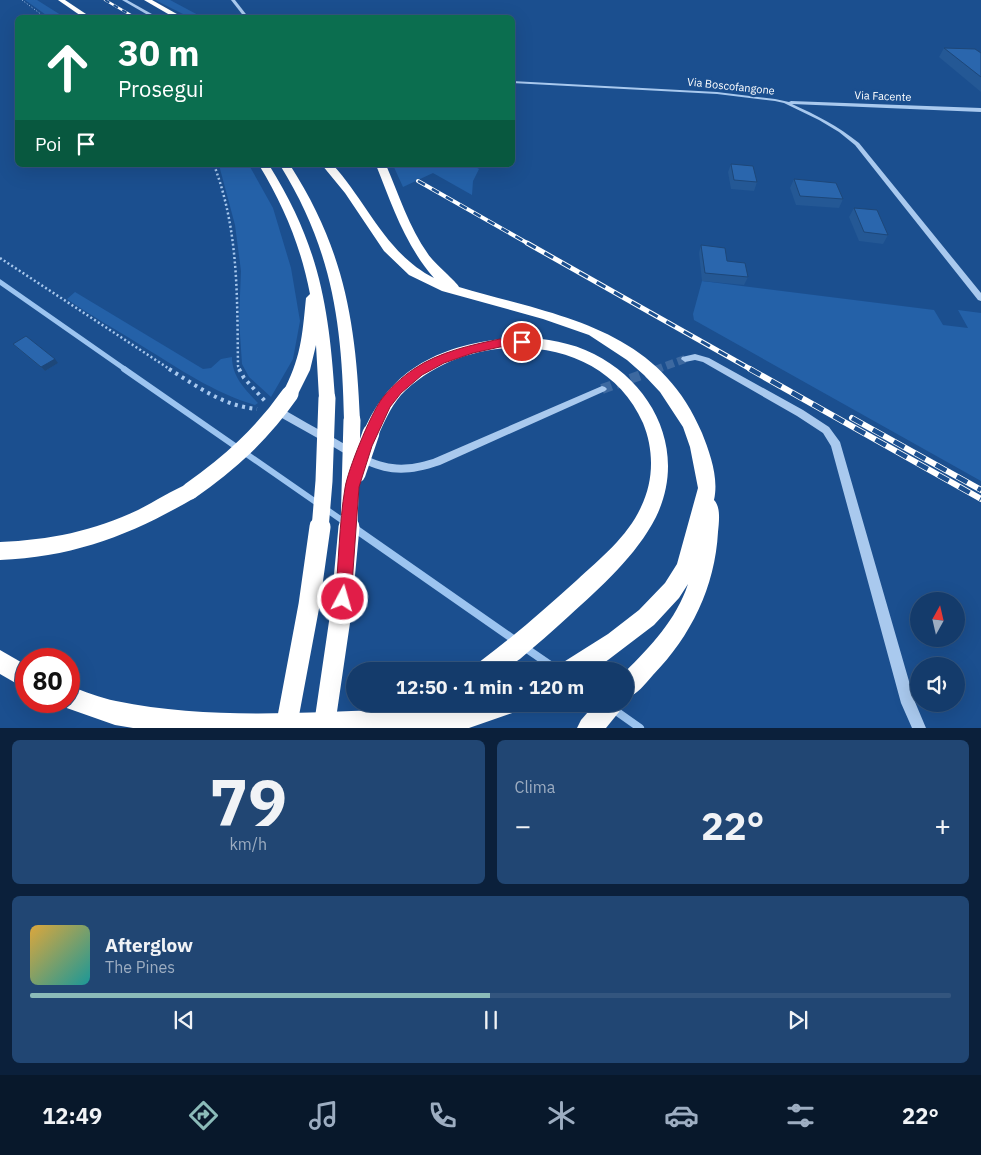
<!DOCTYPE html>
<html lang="it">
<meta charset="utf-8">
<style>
:root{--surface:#143b6b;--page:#214673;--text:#f1f3f6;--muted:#9dadc1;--line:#33557e;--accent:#8bbbb9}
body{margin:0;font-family:"IBM Plex Sans",sans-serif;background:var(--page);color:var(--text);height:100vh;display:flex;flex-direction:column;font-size:19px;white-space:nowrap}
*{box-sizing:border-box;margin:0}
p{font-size:16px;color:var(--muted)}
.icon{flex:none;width:28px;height:28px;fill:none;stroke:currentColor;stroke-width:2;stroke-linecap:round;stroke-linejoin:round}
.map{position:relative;height:728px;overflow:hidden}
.side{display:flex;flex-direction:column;gap:12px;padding:12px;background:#0b203b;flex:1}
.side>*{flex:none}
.top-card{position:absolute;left:15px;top:15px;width:500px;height:152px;border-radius:8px;box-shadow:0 5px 20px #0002,0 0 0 1px var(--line);background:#0b6e4f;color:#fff;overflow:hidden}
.needle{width:32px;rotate:8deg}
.fabs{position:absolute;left:910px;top:592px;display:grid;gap:10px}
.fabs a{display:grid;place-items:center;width:55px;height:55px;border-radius:50%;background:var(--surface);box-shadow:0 5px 20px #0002,0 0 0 1px var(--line);font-size:25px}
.speed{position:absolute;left:15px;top:648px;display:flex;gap:10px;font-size:25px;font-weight:700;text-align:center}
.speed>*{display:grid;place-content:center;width:65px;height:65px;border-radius:50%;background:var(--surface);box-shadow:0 5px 20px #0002,0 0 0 1px var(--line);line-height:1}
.speed .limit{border:8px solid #d22;background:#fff;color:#111}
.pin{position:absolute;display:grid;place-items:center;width:42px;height:42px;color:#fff;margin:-21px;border:2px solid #fff;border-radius:50%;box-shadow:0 1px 5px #0007}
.me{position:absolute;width:55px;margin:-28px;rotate:6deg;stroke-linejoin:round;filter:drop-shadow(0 0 4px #0008)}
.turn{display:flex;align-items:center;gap:18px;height:105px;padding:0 20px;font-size:22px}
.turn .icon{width:65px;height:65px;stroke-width:2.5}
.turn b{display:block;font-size:35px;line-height:42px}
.then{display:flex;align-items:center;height:48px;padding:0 20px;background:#0003;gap:10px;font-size:19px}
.big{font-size:38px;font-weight:800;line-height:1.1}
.side .widget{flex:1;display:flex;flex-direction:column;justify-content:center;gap:8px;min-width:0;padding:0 18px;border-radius:8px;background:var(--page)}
.side .dial{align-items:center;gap:0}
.dial b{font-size:65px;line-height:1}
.song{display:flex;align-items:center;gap:15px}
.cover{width:60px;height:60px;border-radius:8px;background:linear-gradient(135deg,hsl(40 70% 55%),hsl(180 70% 35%))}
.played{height:5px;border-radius:2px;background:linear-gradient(90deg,var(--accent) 50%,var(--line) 50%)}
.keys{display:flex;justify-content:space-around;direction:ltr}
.heat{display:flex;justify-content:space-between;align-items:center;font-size:28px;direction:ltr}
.side .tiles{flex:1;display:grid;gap:12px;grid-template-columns:1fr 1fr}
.widget:last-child{grid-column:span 2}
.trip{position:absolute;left:346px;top:662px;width:288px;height:50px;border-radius:25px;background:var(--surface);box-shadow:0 5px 20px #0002,0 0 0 1px var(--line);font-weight:800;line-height:50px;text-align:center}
.tabs{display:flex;height:80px;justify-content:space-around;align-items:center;background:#08182b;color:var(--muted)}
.tabs .icon{width:35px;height:35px}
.tabs .on{color:var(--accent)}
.tabs b{font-size:22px;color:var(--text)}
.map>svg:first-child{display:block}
</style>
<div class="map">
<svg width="981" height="728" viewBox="0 0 981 728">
<rect width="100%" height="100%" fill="#1b4f8f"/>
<g fill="#2461a8">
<polygon points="25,0 37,0 64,17 49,17"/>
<polygon points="155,0 170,0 200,16 214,17 189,17"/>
<polygon points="219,165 249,165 273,208 291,268 300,321 293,359 271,397 249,377 242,364 239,319 241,271 235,225"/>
<polygon points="393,165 472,165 479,169 473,181 472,195 433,173 403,187"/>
<polygon points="702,281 934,310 943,325 968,328 958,310 981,313 981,481 694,320 693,314"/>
<path d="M75 292 203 369 211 368 221 359 232 357C232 377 245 389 258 403L255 405C214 393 178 368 142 346 117 330 91 316 67 299Z"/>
</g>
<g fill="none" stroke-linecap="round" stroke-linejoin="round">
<polyline stroke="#9cc4f0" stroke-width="5" points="0,282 126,370"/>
<polyline stroke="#9cc4f0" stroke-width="6" points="124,369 346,523"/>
<g stroke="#9cc4f0" stroke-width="8">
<polyline points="354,528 516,641"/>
<polyline points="524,647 559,671"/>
<polyline points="606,704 640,728"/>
</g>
<polyline stroke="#3d69a0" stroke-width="8" stroke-dasharray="8 4" stroke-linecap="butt" points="655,370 685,359"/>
<polyline stroke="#3d69a0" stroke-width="10" stroke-dasharray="10 5" stroke-linecap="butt" points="602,389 658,369"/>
<polyline stroke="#a9c9ee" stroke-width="1" stroke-dasharray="1 2" stroke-linecap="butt" points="22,0 46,18"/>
<g stroke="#a9c9ee" stroke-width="2.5" stroke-dasharray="2 2.5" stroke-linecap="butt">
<path d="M214 165C239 231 237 296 238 366L240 370"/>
<polyline points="0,258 171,370"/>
</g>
<g stroke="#a9c9ee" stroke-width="4" stroke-dasharray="3 4.5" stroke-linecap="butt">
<path d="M169 369C197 386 223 406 257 409"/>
<polyline points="239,369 244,378 265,401"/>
</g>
<g fill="#a9c9ee" fill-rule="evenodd">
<polygon points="122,0 127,0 159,18 153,18"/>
<polygon points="231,0 235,0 249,18 245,18"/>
<path d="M512 81 717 92 775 99 789 102 791 101 981 108V112L792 104C816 115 838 126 859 143L981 293V301L978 300 855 145 839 132 819 120 784 103 775 101 717 94 512 83Z"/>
<polygon points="695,354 709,358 803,410 829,427 840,442 915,702 926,728 912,728 901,703 831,446 823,433 797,416 703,362 695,360 685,362 681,359 682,357"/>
<path d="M602 386 605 387 607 389 605 391 440 465C391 482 372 469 330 445 311 434 292 424 273 413L271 410 273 407H279C298 418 316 428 334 438 371 459 389 473 433 459Z"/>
</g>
<g fill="#fff" fill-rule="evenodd">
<polygon points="58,0 65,0 92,18 84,18"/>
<polygon points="144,0 152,0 184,18 175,18"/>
<path d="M259 165H269C319 245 329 306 335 398L333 402 327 404 321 402 319 398 316 345 310 370 296 398 290 400 284 398 282 394C301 358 302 338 306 298L310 294C301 247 284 206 259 165Z"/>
<path d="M280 165H290C344 249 356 322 360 420L358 425 352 427 346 425 344 420C342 322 332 249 280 165Z"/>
<path d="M322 165H333C367 202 386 254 434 278 405 245 392 205 376 165H386C399 195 409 227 428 254 433 262 458 283 459 287 556 316 657 326 702 433 710 453 719 478 714 500 721 507 719 522 718 532 715 587 691 636 653 675 645 684 637 695 625 699V672C651 646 676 620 688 584L679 598 654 625 608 660 591 671H559L562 663 608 634 639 610 665 583 677 564 698 488 690 447 683 427 660 392 644 375 627 360 589 335 543 319 442 291 409 275 384 251 345 193Z"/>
<path d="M521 337C546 339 571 342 594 354 655 385 687 453 656 517 636 556 601 587 569 616 553 631 536 645 520 659 515 662 510 668 505 671 498 674 483 671 475 671L478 663C513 637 545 609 577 580 600 559 628 536 641 507 654 480 654 450 643 423 602 329 466 327 401 395 390 408 384 423 377 438L371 440 365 438 363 433C392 363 449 342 521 337Z"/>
<path d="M190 483 196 485 199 491 196 497C133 534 75 557 0 560V542C49 540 94 531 138 510 156 501 172 490 190 483Z"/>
<polygon points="0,650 26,665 26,689 0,674"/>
<path d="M69 686C84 691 100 698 116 701 203 719 294 713 382 710L396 704H445L443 707 469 704H519L515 712 469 728H133L115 725 61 706 59 701H69Z"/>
<polygon points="595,704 623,704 619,712 606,728 577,728 581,720"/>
</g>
<g stroke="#fff" stroke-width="2.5">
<polyline id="rail-far3" points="105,0 136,18"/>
</g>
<g stroke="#fff" stroke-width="4">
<polyline id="rail-far2" points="418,181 529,244"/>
</g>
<g stroke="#fff" stroke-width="5">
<polyline id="rail-far1" points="527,243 752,370"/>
</g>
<g stroke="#fff" stroke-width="6">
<g id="rail">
<polyline points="750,369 981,499"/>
<polyline points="852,418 981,490"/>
</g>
</g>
<use href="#rail-far3" stroke="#1b4f8f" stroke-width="2" stroke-dasharray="5" stroke-linecap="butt"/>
<use href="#rail-far2" stroke="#1b4f8f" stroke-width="2.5" stroke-dasharray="8" stroke-linecap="butt"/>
<use href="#rail-far1" stroke="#1b4f8f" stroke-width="3" stroke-dasharray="10" stroke-linecap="butt"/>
<use href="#rail" stroke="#1b4f8f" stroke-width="4.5" stroke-dasharray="12" stroke-linecap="butt"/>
<g stroke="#fff" stroke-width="17">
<polyline points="357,474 371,433"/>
<path d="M190 491C230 463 262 434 290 394"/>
<polyline points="320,529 324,481 327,398"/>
<polyline points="349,529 352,420"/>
</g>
<g stroke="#fff" stroke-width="21">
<polyline points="286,728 309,605 320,527"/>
<polyline points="324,728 341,612 349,527"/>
</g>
</g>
<g fill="#245895">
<polygon points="944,48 981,53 981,92 939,57"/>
<polygon points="731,164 757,182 754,191 731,189 728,172"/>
<polygon points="794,179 843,199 839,208 796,205 790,188"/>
<polygon points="854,208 888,235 883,244 859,241 849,217"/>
<polygon points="701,245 727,261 748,277 744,285 702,281 699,253"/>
<polygon points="13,344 58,363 45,371 17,348"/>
</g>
<polygon fill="#1d4779" points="55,359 58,363 45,371 41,367"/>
<g fill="#2a66ad" stroke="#1d4779">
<polygon points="944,48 975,49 981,53 981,77"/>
<polygon points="731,164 753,166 757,182 734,180"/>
<polygon points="794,179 836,183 843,199 800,196"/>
<polygon points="854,208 877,210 888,235 864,232"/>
<polygon points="701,245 725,248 727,261 745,263 748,277 705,273"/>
<polygon points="26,336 55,359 41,367 13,344"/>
</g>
<path fill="#e11d48" stroke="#92132f" d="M500 339H522L528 342 522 346 500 347 473 353 444 363 422 375 401 393 390 407 372 446 359 487 351 599 349 604 343 607 338 604 335 599C339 562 339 524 345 488 348 469 370 416 381 400 389 389 402 377 414 369 439 352 471 345 500 339Z"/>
<g text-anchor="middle" stroke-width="5" stroke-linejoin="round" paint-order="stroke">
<g font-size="11" fill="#fff" stroke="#1b4f8f">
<text transform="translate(731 86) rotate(6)" y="4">Via Boscofangone</text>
<text transform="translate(883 96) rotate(2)" y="4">Via Facente</text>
</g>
</g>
</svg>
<div class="fabs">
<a><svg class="needle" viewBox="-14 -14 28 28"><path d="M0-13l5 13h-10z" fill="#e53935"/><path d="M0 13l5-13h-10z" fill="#9dadc1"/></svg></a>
<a><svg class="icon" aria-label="sound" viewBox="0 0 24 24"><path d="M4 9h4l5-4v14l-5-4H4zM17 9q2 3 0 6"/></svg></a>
</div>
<div class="speed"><div class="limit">80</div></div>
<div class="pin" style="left:522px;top:342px;background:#d93025"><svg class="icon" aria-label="arrive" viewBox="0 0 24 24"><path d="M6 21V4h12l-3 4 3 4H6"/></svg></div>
<svg class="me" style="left:343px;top:599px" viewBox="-20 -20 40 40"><circle r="17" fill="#e11d48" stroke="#fff" stroke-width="3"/><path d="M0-11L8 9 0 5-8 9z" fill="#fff"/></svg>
<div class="trip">12:50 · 1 min · 120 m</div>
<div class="top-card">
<div class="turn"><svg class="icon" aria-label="ahead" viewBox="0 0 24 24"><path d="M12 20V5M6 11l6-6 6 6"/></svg><div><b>30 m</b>Prosegui</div></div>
<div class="then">Poi<svg class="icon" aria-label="arrive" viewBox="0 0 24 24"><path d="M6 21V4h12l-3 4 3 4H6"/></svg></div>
</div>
</div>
<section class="side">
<div class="tiles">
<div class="widget dial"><b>79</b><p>km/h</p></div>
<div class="widget"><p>Clima</p>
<div class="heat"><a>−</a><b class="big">22°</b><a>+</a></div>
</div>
<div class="widget">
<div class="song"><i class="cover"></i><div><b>Afterglow</b><p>The Pines</p></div></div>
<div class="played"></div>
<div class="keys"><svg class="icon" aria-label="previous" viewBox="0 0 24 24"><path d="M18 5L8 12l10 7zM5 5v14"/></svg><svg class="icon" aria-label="pause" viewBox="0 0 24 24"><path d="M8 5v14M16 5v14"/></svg><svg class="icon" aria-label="next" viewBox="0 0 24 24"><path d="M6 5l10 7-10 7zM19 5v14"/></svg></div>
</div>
</div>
</section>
<nav class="tabs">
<b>12:49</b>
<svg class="icon on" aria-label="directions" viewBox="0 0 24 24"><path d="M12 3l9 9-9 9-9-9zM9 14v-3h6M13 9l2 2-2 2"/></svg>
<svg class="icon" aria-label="music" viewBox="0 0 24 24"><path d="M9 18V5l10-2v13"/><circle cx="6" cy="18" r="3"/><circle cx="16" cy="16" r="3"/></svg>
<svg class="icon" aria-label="phone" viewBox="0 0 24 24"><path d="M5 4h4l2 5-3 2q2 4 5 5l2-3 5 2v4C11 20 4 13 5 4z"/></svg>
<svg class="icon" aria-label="climate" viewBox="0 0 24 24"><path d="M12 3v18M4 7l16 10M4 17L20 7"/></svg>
<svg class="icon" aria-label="car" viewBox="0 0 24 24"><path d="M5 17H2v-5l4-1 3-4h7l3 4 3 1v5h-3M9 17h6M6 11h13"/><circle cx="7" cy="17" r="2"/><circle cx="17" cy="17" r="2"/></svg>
<svg class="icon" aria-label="filters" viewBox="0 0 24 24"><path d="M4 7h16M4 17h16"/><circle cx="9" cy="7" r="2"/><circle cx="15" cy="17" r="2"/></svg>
<b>22°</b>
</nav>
